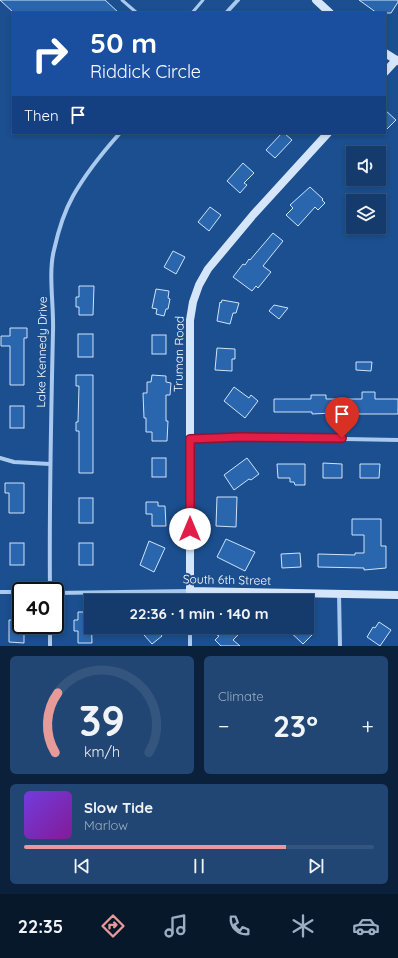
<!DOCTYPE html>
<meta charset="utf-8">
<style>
:root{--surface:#143b6b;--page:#214673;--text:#f1f3f6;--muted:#9dadc1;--line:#33557e;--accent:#e69b98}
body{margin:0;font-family:Quicksand,sans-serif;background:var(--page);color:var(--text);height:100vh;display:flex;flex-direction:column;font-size:15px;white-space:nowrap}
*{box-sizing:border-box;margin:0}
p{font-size:13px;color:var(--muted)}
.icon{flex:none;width:22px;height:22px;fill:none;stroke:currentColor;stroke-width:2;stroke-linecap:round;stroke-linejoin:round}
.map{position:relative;height:646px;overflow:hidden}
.sheet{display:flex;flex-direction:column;gap:10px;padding:10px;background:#0b203b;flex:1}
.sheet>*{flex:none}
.banner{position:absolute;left:12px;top:12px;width:374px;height:122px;border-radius:0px;box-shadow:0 2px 6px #0003,0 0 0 1px var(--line);background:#1a4fa0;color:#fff;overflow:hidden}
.controls{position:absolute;left:346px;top:146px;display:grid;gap:8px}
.controls a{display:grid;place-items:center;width:40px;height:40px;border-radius:0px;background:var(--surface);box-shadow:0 2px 6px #0003,0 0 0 1px var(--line);font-size:20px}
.speed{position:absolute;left:12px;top:582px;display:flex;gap:8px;font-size:20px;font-weight:700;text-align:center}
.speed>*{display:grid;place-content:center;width:52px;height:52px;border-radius:50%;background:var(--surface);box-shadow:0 2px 6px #0003,0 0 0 1px var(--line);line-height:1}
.speed .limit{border:2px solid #111;border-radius:6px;background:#fff;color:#111}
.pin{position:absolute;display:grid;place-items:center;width:34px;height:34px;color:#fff;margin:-41px -17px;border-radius:50% 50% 50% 0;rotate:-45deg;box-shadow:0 0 4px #0007}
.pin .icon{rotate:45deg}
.me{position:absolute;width:44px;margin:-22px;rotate:0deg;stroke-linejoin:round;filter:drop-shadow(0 0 3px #0008)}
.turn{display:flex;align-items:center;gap:14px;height:84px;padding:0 12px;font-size:18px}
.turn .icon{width:52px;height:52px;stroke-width:2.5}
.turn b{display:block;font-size:28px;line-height:34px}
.then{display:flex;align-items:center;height:38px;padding:0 12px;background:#0003;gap:8px;font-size:15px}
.big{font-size:30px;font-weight:700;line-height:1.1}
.sheet .card{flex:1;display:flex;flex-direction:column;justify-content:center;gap:6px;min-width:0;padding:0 14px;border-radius:6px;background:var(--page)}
.sheet .dial{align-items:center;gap:0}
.dial svg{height:104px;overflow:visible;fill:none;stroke:var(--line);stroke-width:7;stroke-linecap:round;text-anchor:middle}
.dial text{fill:var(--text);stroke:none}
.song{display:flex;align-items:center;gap:12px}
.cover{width:48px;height:48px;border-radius:6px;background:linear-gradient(135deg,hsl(260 70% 55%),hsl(290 70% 35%))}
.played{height:4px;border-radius:2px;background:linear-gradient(90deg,var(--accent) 75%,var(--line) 75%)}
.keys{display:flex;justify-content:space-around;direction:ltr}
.heat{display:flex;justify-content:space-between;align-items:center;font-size:22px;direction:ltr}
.sheet .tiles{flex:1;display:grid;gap:10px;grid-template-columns:1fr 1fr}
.card:last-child{grid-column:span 2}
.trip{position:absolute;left:84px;top:594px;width:230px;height:40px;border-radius:0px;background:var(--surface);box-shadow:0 2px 6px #0003,0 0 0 1px var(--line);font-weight:700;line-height:40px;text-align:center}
.tab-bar{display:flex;height:64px;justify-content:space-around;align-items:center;background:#08182b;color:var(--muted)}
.tab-bar .icon{width:28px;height:28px}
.tab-bar .on{color:var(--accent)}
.tab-bar b{font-size:18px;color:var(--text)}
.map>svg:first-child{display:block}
</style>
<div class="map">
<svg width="398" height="646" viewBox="0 0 398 646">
<rect width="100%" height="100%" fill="#1b4f8f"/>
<g fill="#2a66ad" stroke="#cfe3fa">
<polygon points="0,0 105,0 119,13 14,13"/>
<polygon points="359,0 398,0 398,2 391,13 377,13"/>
<polygon points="385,110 396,120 385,131"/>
<polygon points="282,133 284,133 292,140 275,158 266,150"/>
<polygon points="243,163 254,173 244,183 247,185 240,193 227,181"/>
<polygon points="310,187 323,199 322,200 325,203 318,210 315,207 298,226 286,215 293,208 290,205"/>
<polygon points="210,207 221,215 209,231 198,222"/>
<polygon points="273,233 283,241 263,266 271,272 258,288 256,286 252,291 233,277 243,264 245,265 249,259 250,260"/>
<polygon points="173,251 185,257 176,274 164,267"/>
<polygon points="79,286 94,286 93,315 79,315 79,307 76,307 76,297 79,297"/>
<polygon points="156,289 169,291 168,298 170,299 168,309 166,309 164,316 156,314 157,309 152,308"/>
<polygon points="222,300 239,303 236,313 233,313 230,324 217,321 220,302 221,303"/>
<polygon points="274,305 288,308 279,319 269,311"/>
<polygon points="10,328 27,328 27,338 24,338 24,385 10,385 10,346 1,346 1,336 10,336"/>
<rect x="78" y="334" width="15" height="23"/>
<rect x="152" y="335" width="14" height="19"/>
<polygon points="217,348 235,349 235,359 232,359 232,371 215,370"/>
<polygon points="356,362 372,362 371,371 356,370"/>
<polygon points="76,375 93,375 93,473 79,473 79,431 76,431 76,422 78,422 79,386 76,386"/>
<polygon points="152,375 166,376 166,382 171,383 170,395 166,395 166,421 168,421 167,441 152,441 152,432 146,432 146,418 144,418 143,393 147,393 147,382 151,382"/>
<polygon points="234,387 249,398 251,395 258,401 245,418 224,401"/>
<polygon points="362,392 375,392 375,399 398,399 398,414 360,414 353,413 353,412 312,414 312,412 274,412 274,399 311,399 311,395 326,395 326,399 362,399"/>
<rect x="10" y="406" width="14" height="22"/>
<rect x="152" y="458" width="14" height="19"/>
<polygon points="247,458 259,474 251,480 249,479 234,490 224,475"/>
<polygon points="323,463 342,464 342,478 323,478"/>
<polygon points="277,464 305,464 305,485 295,485 294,482 290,482 290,478 278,478"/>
<polygon points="360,464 380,464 379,478 360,478"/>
<polygon points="5,483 24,483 24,513 9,513 9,493 5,493"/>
<polygon points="217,497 237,497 236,527 216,526"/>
<rect x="79" y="498" width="14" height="25"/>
<polygon points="146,502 158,502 158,506 165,506 166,526 152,526 152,514 146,514"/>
<polygon points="352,519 381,519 381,546 386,546 386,568 364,570 364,568 318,567 318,554 355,555 355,553 364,553 364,535 352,535"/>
<polygon points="226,539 255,552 245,571 217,557"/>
<polygon points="149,541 165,548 154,572 140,565"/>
<rect x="10" y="543" width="14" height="22"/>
<rect x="79" y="543" width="14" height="22"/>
<polygon points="300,553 301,567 282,568 281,554"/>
<polygon points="78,612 91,612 92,643 78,643 78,631 74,631 74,620 78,620"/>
<polygon points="9,620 21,620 21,625 24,625 24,643 9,642"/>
<polygon points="379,622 391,630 380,646 367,637 373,627 375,628"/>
<polygon points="137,627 154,627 162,636 152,644"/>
<polygon points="225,627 246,627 233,640 240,646 221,646 215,640 219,636 217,635"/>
<polygon points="285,627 305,627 305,632 315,632 303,644"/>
</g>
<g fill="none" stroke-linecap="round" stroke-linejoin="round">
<g stroke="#a9c9ee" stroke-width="3">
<polyline points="122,0 137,13"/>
<polyline points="192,13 203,0"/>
</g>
<g stroke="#a9c9ee" stroke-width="4">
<polyline points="226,13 238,0"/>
<polyline points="190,439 241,437 398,440"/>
<polyline points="0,458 14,462 50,464"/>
<path d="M50 591C49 504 51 418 53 331 54 306 48 273 54 250 58 232 64 212 73 196 86 173 103 152 120 133"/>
<polyline points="0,592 21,592"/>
<polyline points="55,593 190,591 190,601"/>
<polyline points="339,593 340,646"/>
<polyline points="50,625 50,646"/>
<polyline points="190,646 190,627"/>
</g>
<g stroke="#d6e6fa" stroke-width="8">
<polyline points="316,0 330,13"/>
<polyline points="385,53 398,61"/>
<polyline points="385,72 396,60"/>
<polyline points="328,133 253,215 208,269 199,285 193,302 190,320 190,591 398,595"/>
</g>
</g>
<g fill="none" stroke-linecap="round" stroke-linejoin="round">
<g stroke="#92132f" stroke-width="10">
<polyline id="route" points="190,529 190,439 241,437 342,438"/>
</g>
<use href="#route" stroke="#e11d48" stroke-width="7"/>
</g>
<g text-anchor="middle" stroke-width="4" stroke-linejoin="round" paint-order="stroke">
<g font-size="12" fill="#fff" stroke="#1b4f8f">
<text transform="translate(42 352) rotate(-89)" y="4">Lake Kennedy Drive</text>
<text transform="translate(179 354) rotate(-89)" y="4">Truman Road</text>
<text transform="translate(227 580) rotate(1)" y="4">South 6th Street</text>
</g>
</g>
</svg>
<div class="controls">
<a><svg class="icon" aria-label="sound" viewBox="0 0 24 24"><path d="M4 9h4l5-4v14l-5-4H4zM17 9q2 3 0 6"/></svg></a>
<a><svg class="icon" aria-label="layers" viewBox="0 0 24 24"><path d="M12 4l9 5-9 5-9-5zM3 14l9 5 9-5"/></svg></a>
</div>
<div class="speed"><div class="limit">40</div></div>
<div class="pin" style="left:342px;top:438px;background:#d93025"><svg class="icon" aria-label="arrive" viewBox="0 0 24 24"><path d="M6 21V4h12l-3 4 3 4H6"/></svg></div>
<svg class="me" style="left:190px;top:529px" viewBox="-20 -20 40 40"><circle r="19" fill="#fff"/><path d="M0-13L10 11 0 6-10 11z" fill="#e11d48"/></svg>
<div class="trip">22:36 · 1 min · 140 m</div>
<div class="banner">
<div class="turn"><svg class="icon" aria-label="right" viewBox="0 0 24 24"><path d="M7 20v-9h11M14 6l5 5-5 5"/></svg><div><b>50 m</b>Riddick Circle</div></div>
<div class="then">Then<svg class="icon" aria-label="arrive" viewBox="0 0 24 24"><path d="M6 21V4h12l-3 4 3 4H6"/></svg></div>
</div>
</div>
<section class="sheet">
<div class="tiles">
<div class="card dial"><svg viewBox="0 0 100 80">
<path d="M14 69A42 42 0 1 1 86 69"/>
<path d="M14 69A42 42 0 0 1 16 23" stroke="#e69b98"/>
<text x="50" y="56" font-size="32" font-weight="700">39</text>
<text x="50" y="72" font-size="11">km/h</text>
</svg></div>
<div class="card"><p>Climate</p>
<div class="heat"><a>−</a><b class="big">23°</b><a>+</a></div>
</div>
<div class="card">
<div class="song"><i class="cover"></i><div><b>Slow Tide</b><p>Marlow</p></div></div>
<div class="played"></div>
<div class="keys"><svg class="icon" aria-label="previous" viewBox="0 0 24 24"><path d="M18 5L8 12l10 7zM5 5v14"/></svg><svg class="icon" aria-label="pause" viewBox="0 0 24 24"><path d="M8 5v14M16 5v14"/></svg><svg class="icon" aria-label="next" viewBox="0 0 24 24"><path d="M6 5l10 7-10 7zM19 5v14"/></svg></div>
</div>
</div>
</section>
<nav class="tab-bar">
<b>22:35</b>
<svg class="icon on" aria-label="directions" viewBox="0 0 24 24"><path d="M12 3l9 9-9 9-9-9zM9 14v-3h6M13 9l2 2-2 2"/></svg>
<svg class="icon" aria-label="music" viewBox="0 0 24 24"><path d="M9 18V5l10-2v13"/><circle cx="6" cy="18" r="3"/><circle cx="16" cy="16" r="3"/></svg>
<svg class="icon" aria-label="phone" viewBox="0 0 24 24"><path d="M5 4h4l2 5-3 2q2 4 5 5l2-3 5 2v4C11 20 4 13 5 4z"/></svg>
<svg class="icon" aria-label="climate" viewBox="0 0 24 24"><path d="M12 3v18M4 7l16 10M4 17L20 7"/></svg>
<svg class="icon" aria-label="car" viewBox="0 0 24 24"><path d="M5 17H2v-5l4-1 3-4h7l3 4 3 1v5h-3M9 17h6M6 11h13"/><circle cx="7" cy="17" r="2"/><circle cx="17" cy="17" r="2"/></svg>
</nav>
